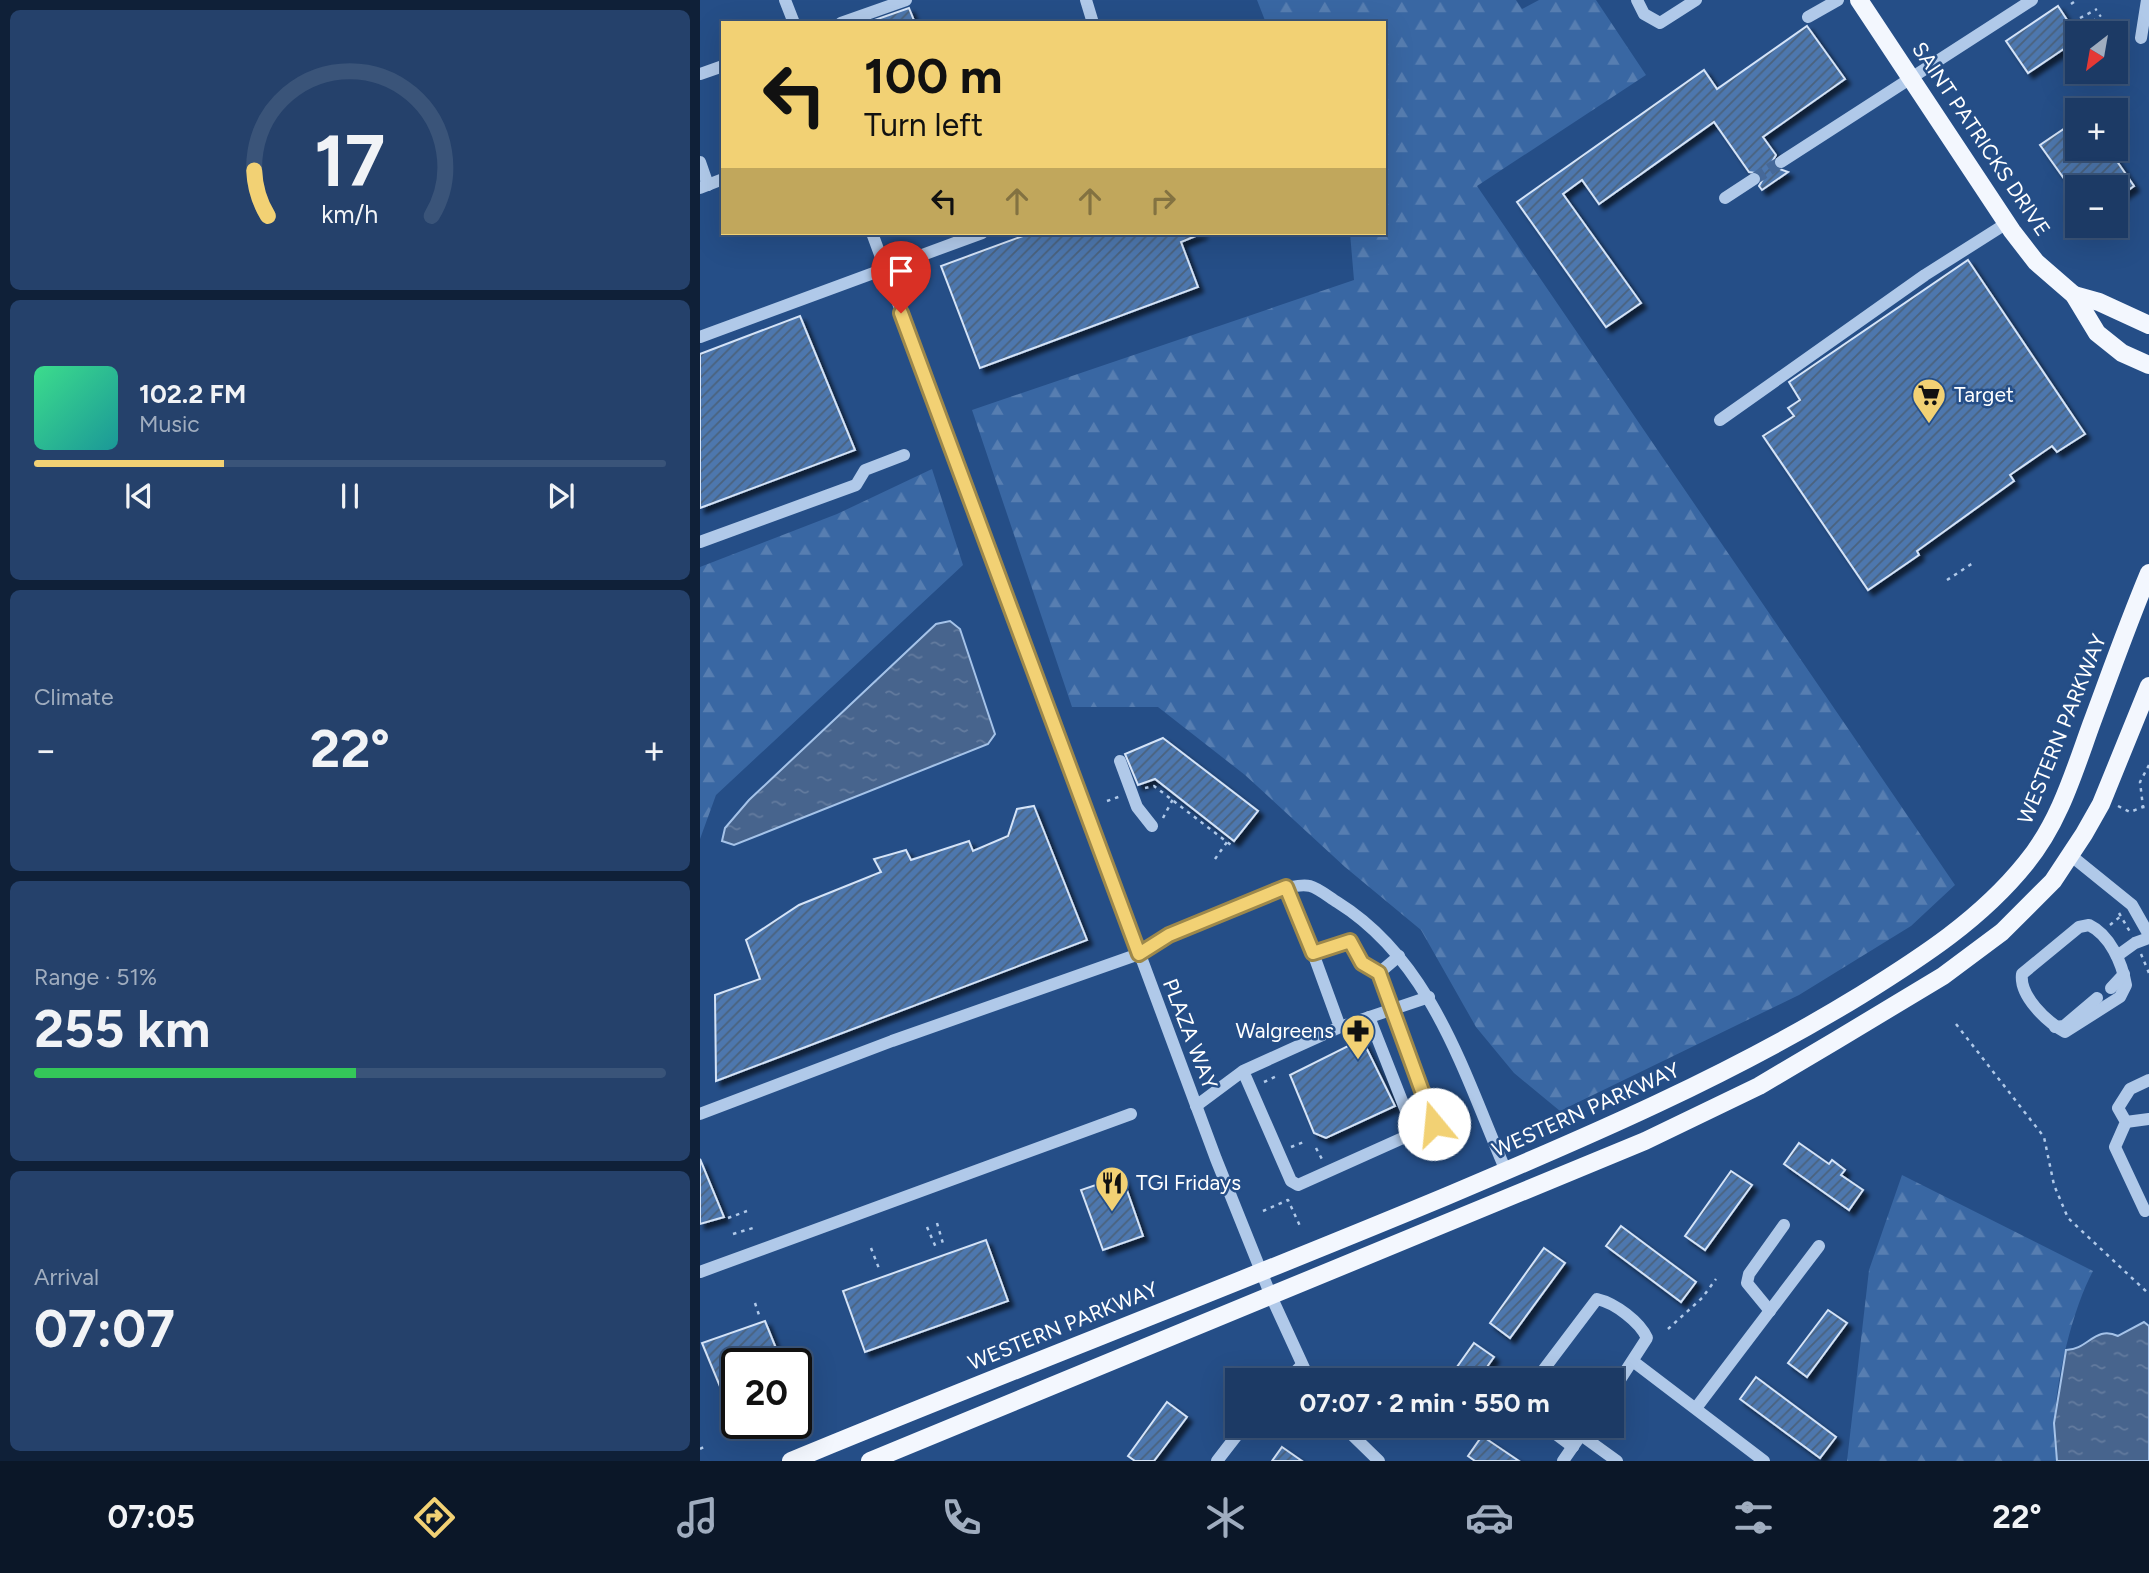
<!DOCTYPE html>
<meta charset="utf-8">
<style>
:root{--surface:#1c3a65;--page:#25416b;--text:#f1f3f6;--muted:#a0adbf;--line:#3a5479;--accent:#f2d174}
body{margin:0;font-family:Figtree,sans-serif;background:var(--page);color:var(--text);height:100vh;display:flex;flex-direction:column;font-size:26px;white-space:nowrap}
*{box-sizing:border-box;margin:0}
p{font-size:23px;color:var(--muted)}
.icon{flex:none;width:38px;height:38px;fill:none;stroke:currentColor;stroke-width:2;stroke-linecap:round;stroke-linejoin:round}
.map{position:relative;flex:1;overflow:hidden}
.side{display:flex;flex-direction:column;gap:10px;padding:10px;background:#0f2038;width:700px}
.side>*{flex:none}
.banner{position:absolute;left:21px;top:21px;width:665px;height:214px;border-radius:0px;box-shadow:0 7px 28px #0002,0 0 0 2px var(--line);background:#f2d174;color:#111;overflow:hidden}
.needle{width:46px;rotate:211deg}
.controls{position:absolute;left:1365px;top:21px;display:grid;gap:14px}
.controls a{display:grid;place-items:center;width:63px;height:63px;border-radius:0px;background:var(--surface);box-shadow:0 7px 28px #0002,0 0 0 2px var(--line);font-size:35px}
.speed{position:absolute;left:21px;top:1348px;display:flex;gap:14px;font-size:35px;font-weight:700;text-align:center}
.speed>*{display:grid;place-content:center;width:91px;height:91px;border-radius:50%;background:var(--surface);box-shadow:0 7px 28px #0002,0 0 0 2px var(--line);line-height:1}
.speed .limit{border:4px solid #111;border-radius:10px;background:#fff;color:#111}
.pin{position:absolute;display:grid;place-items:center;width:60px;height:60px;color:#fff;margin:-72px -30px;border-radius:50% 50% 50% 0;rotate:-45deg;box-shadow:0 0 7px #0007}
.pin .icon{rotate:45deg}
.me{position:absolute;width:77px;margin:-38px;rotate:343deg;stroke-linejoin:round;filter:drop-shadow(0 0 5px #0008)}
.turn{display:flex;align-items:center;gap:24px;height:147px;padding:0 28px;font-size:32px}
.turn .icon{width:91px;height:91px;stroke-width:2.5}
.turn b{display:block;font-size:49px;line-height:60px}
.lanes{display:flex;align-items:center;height:66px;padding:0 28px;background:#0003;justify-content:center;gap:35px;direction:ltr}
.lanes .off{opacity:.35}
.big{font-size:52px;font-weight:700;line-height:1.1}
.side .tile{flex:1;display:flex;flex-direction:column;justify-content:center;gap:10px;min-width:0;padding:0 24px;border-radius:10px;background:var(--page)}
.side .dial{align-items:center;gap:0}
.dial svg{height:182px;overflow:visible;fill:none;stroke:var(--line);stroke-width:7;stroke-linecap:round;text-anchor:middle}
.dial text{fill:var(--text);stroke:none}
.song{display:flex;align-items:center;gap:21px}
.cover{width:84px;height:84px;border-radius:10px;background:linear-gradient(135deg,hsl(150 70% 55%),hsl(180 70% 35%))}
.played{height:7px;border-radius:4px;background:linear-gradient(90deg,var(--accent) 30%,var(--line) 30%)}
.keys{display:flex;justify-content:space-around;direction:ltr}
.heat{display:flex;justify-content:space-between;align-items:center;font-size:38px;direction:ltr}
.charge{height:10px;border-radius:5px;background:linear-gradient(90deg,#34c759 51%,var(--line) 0)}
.trip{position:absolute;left:525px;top:1368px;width:399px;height:70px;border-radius:0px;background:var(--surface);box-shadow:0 7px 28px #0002,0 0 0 2px var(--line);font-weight:700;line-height:70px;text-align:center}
.tabs{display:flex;height:112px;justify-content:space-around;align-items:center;background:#0b1728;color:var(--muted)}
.tabs .icon{width:49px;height:49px}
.tabs .selected{color:var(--accent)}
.tabs b{font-size:32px;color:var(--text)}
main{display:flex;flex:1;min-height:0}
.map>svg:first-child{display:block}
</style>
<main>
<section class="side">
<div class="tile dial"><svg viewBox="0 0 100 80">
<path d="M14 69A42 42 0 1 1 86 69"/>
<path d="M14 69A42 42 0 0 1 8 49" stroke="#f2d174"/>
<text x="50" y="56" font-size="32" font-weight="700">17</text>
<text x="50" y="72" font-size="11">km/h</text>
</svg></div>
<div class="tile">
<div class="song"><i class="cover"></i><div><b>102.2 FM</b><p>Music</p></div></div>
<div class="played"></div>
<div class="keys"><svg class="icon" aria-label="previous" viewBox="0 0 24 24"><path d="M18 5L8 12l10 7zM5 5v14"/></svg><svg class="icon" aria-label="pause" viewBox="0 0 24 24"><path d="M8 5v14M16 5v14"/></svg><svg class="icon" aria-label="next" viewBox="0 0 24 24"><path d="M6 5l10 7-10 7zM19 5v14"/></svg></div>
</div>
<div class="tile"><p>Climate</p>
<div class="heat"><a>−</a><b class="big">22°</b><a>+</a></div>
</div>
<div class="tile"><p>Range · 51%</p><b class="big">255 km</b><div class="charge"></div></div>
<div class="tile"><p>Arrival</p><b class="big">07:07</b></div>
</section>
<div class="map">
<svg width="1449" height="1461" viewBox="0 0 1449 1461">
<defs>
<pattern id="forest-firs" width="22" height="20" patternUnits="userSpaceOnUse" patternTransform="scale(1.75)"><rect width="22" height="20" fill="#3967a3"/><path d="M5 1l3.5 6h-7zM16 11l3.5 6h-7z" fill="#577eb1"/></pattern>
<pattern id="water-ripples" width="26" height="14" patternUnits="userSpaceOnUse" patternTransform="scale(1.75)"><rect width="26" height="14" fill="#47648d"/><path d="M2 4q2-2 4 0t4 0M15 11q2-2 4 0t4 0" fill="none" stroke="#637b9e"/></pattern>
<pattern id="building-hatch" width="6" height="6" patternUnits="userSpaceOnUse" patternTransform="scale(1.75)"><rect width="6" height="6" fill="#4d77ae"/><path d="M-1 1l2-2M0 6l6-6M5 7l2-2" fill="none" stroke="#4c627d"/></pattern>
<filter id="shadow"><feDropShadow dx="5" dy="5" stdDeviation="2" flood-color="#0009"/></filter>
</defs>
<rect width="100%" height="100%" fill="#254e87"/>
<g fill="url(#forest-firs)">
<polygon points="557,0 816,0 822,9 839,0 896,0 946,75 777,186 1255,885 1211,926 1099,995 860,1111 814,1073 776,1027 721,930 645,867 545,775 458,707 372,707 272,410 654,280 650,233 684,233 684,23 566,23"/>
<polygon points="232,469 263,565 16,795 0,839 0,567 137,514"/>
<path d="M1202 1175 1393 1271C1370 1313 1346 1413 1357 1461H1147L1169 1270Z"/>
</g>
<g fill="url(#water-ripples)" stroke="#a5c3e9" stroke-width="2">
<polygon points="250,621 260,629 295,734 288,744 34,845 22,841 25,828 49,800 236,624"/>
<path d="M1444 1322 1449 1326V1461H1357L1354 1423 1366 1350C1388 1350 1395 1325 1418 1336Z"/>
</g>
<g fill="url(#building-hatch)" stroke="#d4e3f7" stroke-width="2" filter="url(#shadow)">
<polygon points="1358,6 1377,35 1377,40 1328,73 1306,41"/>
<polygon points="209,8 215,23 169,23 169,22"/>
<polygon points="1107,26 1145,79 1063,137 1076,155 1072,162 1074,167 1088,172 1062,190 1059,186 1063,179 1061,174 1049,172 1014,122 899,204 882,180 863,194 941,303 906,327 817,202 1004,70 1017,89"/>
<polygon points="1377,120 1377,149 1400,149 1406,157 1412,154 1434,186 1416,199 1416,187 1370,187 1340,145"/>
<polygon points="331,233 503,233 481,242 498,287 280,368 241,266"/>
<polygon points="1268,260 1385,434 1357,452 1352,446 1310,475 1314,481 1217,551 1219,555 1168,590 1063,436 1094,416 1088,408 1100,400 1089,382"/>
<polygon points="100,316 155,450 0,508 0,354"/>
<polygon points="463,738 558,811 534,841 455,779 438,785 425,754"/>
<polygon points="334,806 387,940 16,1081 15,995 60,979 46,940 99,905 181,872 174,859 206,850 211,860 269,841 273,851 308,836 317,809"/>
<polygon points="662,1039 695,1106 626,1138 614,1133 590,1075"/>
<polygon points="1099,1143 1129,1164 1132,1160 1145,1170 1141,1175 1163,1190 1149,1210 1084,1164"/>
<polygon points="0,1159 24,1217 0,1224"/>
<polygon points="1031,1171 1052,1185 1005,1250 985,1236"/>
<polygon points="422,1176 443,1236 403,1250 381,1190"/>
<polygon points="921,1226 996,1282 981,1302 906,1246"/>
<polygon points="286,1240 308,1301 165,1352 143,1291"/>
<polygon points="844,1248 865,1263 810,1338 790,1323"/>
<polygon points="1128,1310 1147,1323 1107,1377 1088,1363"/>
<polygon points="65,1321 82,1363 37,1363 37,1407 28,1386 21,1389 2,1343"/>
<polygon points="774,1343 794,1357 777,1381 747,1381"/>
<polygon points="1056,1377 1136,1437 1120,1458 1040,1399"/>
<polygon points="467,1402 487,1417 454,1461 435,1461 428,1456"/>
<polygon points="782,1436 819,1461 775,1461 768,1456"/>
<polygon points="582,1447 602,1461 572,1461"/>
</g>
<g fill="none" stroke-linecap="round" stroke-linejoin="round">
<polyline stroke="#466999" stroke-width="12" stroke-dasharray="12 6" stroke-linecap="butt" points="1054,179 1081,162"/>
<g stroke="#b0c9e9" stroke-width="2.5" stroke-dasharray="3.5 5" stroke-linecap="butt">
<polyline points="1371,4 1377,0"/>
<polyline points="1380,18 1397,9"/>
<polyline points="1386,27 1401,15"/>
<polyline points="1247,580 1273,563"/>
<polyline points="1449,765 1440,782 1443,807 1449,807"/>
<polyline points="445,788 454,786 531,845"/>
<polyline points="407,801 421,796"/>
<polyline points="1418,806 1430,812 1443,807"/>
<polyline points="463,818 473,799"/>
<polyline points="515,859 527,842"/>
<polyline points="1419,913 1430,932"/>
<polyline points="1410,925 1421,916"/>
<polyline points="1441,954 1449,973"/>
<polyline points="1256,1024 1344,1137 1354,1185 1368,1218 1449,1294"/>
<polyline points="564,1082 577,1076"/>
<polyline points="591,1147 604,1142"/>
<polyline points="616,1148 623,1161"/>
<polyline points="563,1211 588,1200 600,1226"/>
<polyline points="28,1218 47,1211"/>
<polyline points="237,1223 244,1247"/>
<polyline points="227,1227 237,1250"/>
<polyline points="33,1234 53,1228"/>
<polyline points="171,1248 180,1271"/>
<polyline points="55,1303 59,1315"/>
<polyline points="968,1329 1002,1298 1016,1279"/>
<polyline points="0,1449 6,1446"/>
</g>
<g stroke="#b0c9e9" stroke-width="12">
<polyline points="85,0 94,23"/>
<polyline points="386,0 393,23"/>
<polyline points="937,0 944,14 960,23 996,0"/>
<polyline points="1108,17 1138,0"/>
<polyline points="141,23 206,0"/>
<polyline points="1441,38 1447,0"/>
<polyline points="0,74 23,66"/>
<polyline points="0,162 8,185"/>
<polyline points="1081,162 1332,0"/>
<polyline points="0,188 23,179"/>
<polyline points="1025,198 1054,179"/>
<polyline points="172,233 516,1159 571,1296 610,1381"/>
<polyline points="0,337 282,233"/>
<polyline points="1020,420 1225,275 1307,223"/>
<polyline points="0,542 156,485 165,470 204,455"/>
<polyline points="420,761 437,807 452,826"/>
<polyline points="1369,854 1432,905 1449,935"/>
<polyline points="586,887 613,953"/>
<path d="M1389 925C1410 935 1422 963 1426 985L1420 997 1365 1032C1347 1022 1319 996 1322 974L1379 927Z"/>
<polyline points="1417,956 1435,943 1449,938"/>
<polyline points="679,973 699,956"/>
<polyline points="1411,988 1424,974"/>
<polyline points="669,1017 715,1134"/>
<polyline points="640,1027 729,997"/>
<polyline points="1355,1027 1364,1026 1397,998"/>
<polyline points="496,1106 543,1071 591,1181 598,1185 734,1124 679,973 661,963 650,941 613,953 640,1027 543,1071"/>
<path d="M0 1114 192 1041 439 954C466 937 581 879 610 886 618 888 629 897 637 902 732 961 764 1074 806 1171"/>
<polyline points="1426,1122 1449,1119"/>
<polyline points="1445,1211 1415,1147 1426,1122 1418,1108 1430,1089 1449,1080"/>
<polyline points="0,1272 431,1114"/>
<polyline points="1070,1311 1047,1283 1049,1274 1084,1225"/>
<polyline points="934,1362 1064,1461"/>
<polyline points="586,1381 602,1365"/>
<path d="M835 1381 897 1299C915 1303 940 1322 947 1338L912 1392"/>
<polyline points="996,1408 1119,1246"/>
<polyline points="643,1426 679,1461"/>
<polyline points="845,1426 873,1447"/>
<polyline points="881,1435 917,1461"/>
<polyline points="517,1461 544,1426"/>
<polyline points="863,1461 887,1426"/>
</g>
<g stroke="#f3f7fe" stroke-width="18">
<polyline points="1159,0 1312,231 1336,262 1374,295 1397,333 1422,353 1449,365"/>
<polyline points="1374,295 1399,302 1449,325"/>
<path d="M91 1461C309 1371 529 1287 747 1196 889 1136 1029 1076 1161 995 1222 957 1281 919 1326 863 1359 823 1374 772 1391 725 1410 674 1428 623 1449 573"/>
<polyline points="170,1461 945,1141 1059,1086 1135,1041 1243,976 1302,932 1353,881 1384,834 1401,804 1449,686"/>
</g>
</g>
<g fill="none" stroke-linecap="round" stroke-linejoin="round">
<g stroke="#9d884b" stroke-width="18">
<polyline id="route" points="201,313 439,954 469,935 586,887 613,953 650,941 662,963 679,973 734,1124"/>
</g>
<use href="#route" stroke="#f2d174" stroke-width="12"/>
</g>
<defs>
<g id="supermarket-pin" transform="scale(1.75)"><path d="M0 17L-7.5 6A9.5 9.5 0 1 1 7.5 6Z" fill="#f2d174" stroke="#254e87"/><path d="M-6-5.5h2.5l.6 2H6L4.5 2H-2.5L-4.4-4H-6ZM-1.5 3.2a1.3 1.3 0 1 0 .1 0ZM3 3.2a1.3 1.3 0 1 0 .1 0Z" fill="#111"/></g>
<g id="pharmacy-pin" transform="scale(1.75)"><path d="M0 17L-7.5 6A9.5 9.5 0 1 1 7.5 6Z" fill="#f2d174" stroke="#254e87"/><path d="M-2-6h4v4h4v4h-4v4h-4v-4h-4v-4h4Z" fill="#111"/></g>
<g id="restaurant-pin" transform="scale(1.75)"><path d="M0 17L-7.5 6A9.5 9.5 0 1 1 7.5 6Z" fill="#f2d174" stroke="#254e87"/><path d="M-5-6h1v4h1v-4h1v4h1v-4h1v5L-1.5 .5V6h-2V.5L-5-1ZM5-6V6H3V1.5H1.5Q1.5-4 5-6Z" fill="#111"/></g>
</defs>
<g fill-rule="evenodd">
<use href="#supermarket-pin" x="1229" y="395"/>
<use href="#pharmacy-pin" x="658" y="1031"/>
<use href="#restaurant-pin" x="412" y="1183"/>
</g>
<g text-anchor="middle" stroke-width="5" stroke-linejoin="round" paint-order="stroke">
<g font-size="21" fill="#fff" stroke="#254e87">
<text transform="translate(1281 139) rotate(56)" y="7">SAINT PATRICKS DRIVE</text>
<text transform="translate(1362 729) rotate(-68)" y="7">WESTERN PARKWAY</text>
<text transform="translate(490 1034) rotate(69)" y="7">PLAZA WAY</text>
<text transform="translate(886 1110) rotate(-24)" y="7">WESTERN PARKWAY</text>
<text transform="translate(363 1326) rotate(-22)" y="7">WESTERN PARKWAY</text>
</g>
<g font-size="21" fill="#fff" stroke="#254e87" text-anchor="start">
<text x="1254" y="402">Target</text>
<text x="634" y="1038" text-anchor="end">Walgreens</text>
<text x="436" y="1190">TGI Fridays</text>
</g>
</g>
</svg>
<div class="controls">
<a><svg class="needle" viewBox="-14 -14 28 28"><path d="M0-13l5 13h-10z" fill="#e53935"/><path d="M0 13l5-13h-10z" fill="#a0adbf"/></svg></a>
<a>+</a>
<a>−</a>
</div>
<div class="speed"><div class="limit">20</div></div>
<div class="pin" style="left:201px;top:313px;background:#d93025"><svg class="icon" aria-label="arrive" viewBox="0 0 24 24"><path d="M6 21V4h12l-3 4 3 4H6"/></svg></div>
<svg class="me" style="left:734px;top:1124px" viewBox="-20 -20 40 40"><circle r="19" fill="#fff"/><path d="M0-13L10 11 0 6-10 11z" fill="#f2d174"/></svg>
<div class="trip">07:07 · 2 min · 550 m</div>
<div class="banner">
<div class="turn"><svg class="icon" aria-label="left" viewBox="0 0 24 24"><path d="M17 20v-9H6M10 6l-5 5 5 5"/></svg><div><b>100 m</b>Turn left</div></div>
<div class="lanes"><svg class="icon" aria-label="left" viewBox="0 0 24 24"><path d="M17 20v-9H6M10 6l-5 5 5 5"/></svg><svg class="icon off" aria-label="ahead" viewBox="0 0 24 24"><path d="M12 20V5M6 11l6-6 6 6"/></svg><svg class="icon off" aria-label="ahead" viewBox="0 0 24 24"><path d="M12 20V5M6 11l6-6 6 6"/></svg><svg class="icon off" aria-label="right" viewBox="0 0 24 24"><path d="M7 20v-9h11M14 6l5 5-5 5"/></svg></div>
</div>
</div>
</main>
<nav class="tabs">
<b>07:05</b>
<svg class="icon selected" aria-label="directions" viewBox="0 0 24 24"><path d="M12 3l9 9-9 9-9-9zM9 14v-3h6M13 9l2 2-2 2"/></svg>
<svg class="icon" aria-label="music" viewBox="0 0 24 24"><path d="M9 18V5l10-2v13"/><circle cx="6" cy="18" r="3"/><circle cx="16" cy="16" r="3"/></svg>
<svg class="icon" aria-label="phone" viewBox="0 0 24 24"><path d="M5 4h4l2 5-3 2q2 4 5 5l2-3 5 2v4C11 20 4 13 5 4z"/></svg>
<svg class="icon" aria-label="climate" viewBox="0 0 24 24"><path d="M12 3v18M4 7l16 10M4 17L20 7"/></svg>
<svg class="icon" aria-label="car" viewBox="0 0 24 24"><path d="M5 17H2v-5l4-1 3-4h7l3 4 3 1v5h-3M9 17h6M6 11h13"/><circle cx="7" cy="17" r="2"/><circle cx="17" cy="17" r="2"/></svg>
<svg class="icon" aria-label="filters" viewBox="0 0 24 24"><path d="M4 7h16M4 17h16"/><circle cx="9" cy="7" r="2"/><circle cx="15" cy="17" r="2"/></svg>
<b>22°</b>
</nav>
